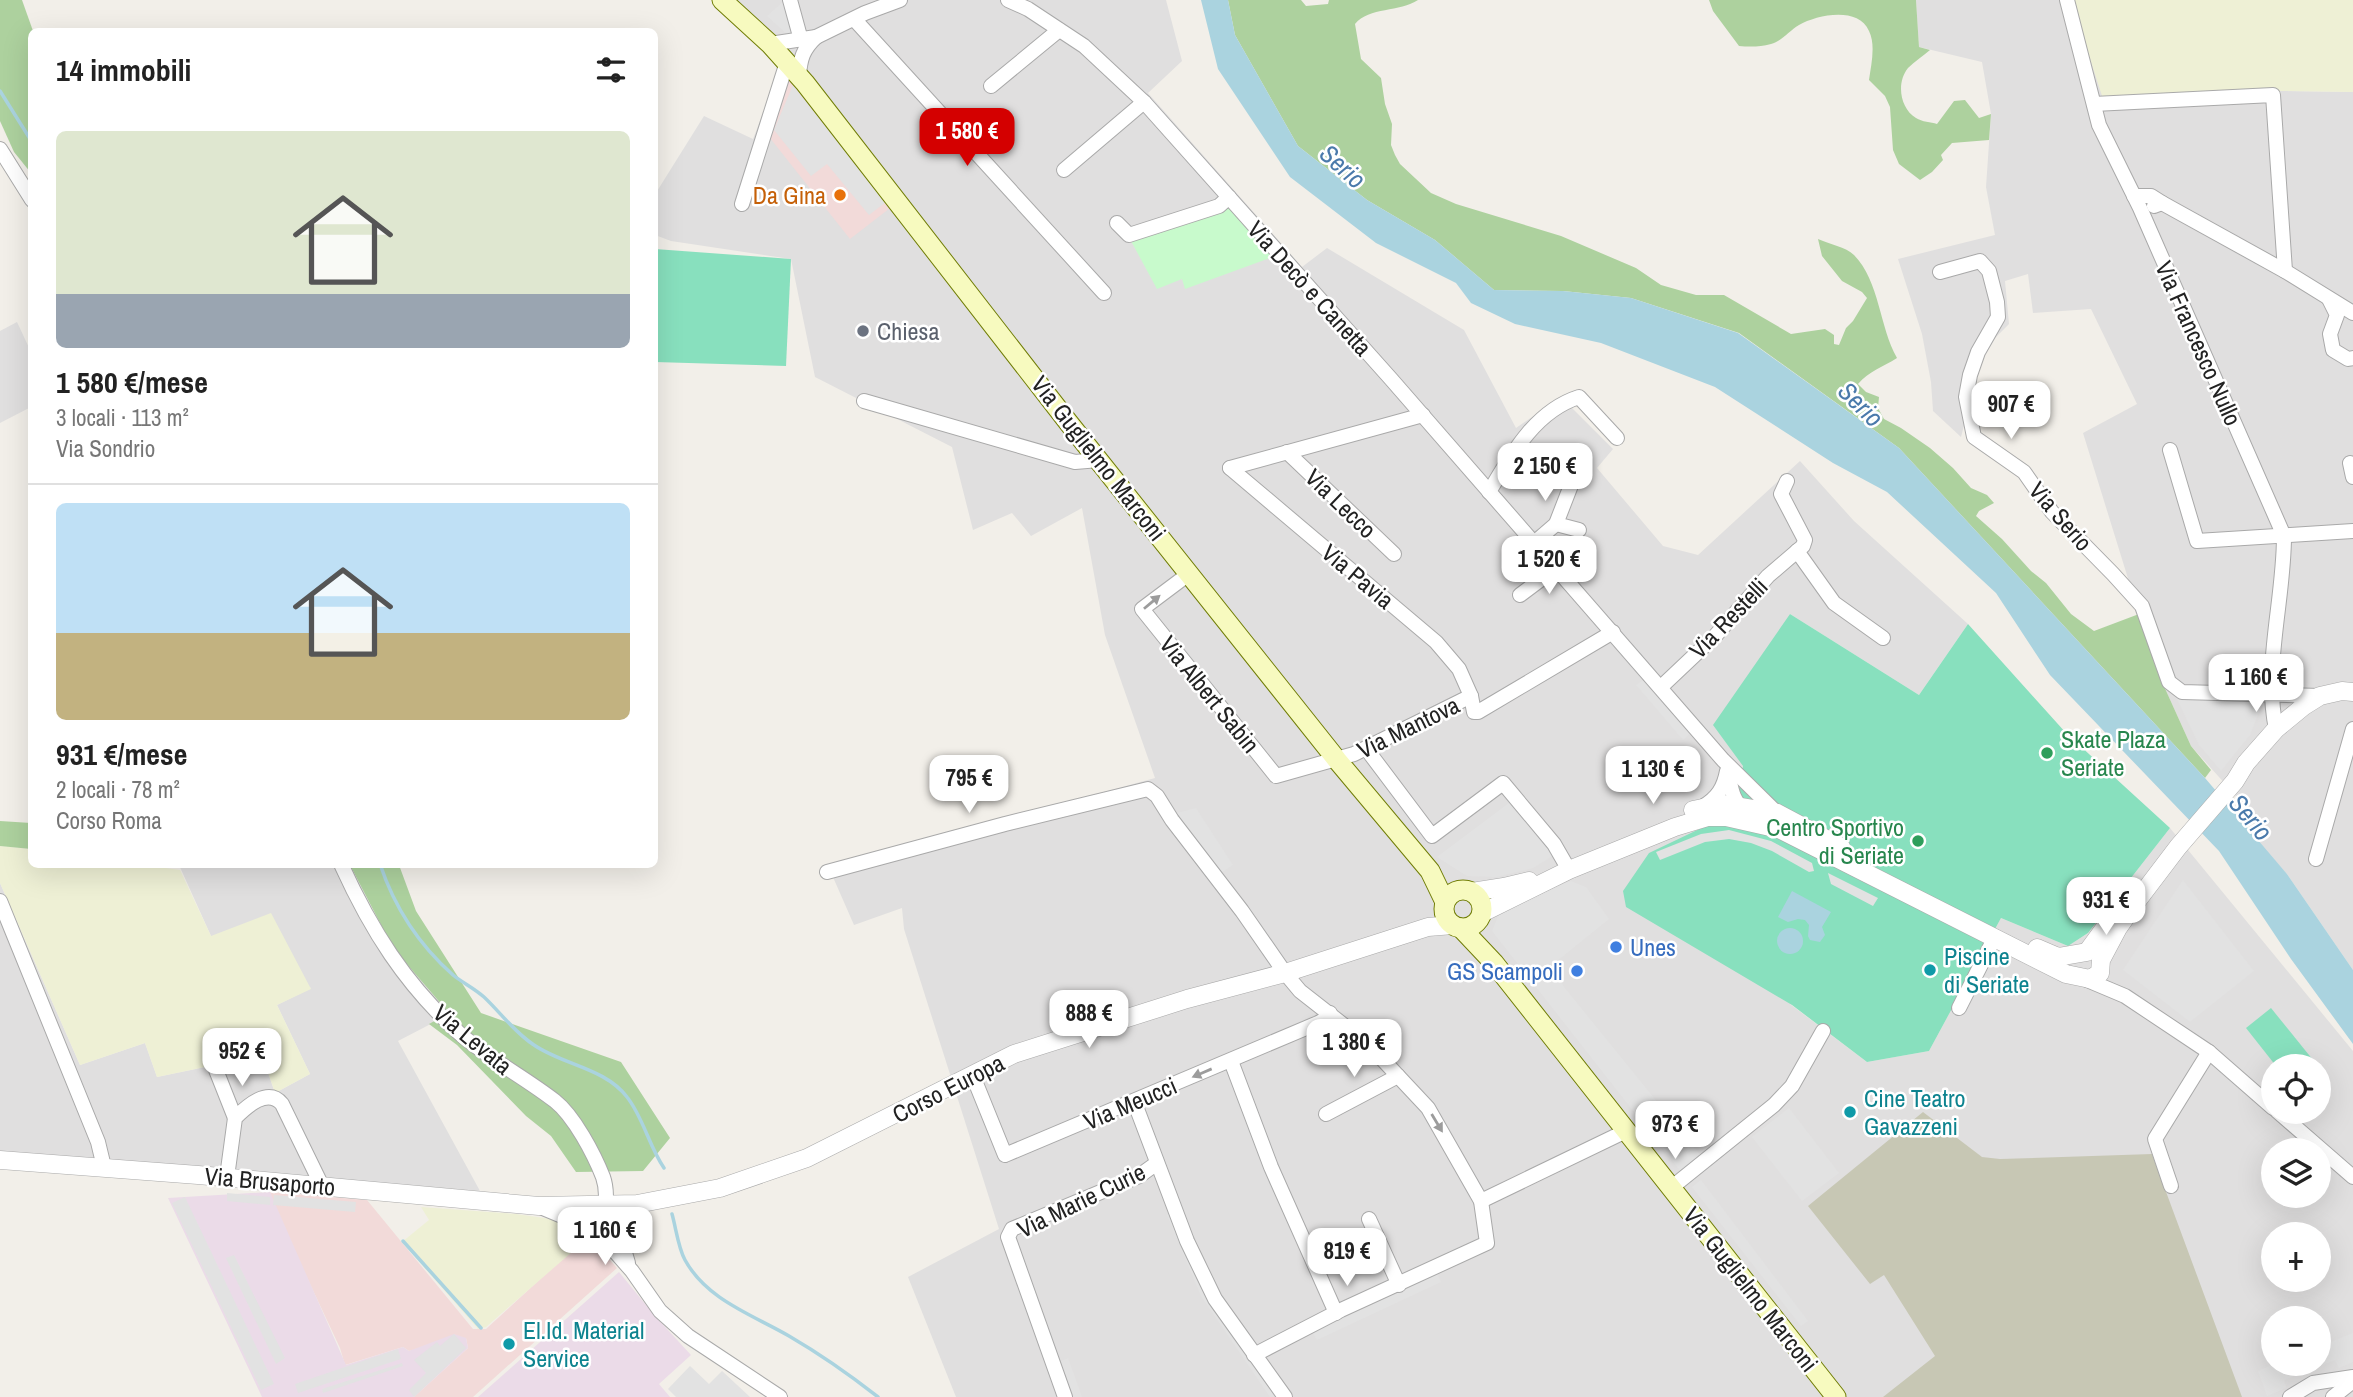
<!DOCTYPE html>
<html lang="it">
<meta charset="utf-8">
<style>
:root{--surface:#fff;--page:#f2f2f2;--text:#222;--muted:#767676;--line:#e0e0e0;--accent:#d40000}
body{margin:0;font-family:"Archivo Narrow",sans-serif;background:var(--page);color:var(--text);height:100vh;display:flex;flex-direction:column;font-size:26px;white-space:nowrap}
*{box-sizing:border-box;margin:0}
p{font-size:23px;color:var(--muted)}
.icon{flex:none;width:38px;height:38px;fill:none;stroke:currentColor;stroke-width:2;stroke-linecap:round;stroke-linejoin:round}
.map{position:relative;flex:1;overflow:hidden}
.side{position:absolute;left:28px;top:28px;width:630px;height:840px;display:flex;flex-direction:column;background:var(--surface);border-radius:10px;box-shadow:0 7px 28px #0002}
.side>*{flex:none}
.controls{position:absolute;left:2261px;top:1054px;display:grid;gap:14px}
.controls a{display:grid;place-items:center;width:70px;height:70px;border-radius:50%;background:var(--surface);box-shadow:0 7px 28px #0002;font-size:35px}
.price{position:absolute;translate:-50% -60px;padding:0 16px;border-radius:14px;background:#fff;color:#222;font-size:23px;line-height:46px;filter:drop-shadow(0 2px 4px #0008)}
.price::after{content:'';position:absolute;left:50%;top:42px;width:21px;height:16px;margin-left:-10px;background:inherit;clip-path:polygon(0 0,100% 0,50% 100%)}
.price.active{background:var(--accent);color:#fff}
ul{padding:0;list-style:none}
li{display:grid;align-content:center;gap:14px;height:371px;padding:0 28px}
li+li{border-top:2px solid var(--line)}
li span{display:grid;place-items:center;height:217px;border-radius:10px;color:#555}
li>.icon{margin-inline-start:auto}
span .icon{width:126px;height:126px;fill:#fffc;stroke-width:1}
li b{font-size:30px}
h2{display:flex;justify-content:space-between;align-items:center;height:84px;padding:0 28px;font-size:30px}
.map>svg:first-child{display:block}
</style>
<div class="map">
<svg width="2353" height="1397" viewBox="0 0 2353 1397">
<rect width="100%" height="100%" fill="#f2efe9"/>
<g fill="#e0dfdf" fill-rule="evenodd">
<path d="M 730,0 L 1166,0 L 1182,61 L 1148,93 L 1302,267 L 1327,248 L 1464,330 L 1516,428 L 1561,397 L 1613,449 L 1597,468 L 1663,546 L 1698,555 L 1800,461 L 1854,521 L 1968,624 L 1919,695 L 1790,614 L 1743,766 L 1735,812 L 1790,1004 L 1867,1062 L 1929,1051 L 2001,918 L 2068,946 L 2088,933 L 2170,828 L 2353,1051 L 2353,1397 L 956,1397 L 908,1277 L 999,1229 L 904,929 L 902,908 L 854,925 L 829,868 L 1155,778 L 1105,635 L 1082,508 L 1031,536 L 1012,513 L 973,530 L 952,447 L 815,377 L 791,259 L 671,241 L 655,235 L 654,196 L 704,116 L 753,139 L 787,52 ZM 2273,1066 L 2319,1066 L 2319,1111 L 2273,1111 ZM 2273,1150 L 2319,1150 L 2319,1195 L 2273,1195 ZM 2273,1234 L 2319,1234 L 2319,1279 L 2273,1279 ZM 2273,1318 L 2319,1318 L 2319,1363 L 2273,1363 Z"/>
<polygon points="1916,0 2071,0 2280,91 2353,92 2353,970 2287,874 2261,845 2247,808 2191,746 2163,684 2139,614 2083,433 2137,404 2091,309 2033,313 2028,274 2005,281 2009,324 1996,337 1980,363 1961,437 1933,411 1931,382 1922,334 1898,259 1995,235 1986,187 1991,114 1982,62 1919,47"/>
<polygon points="17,322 31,352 31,407 0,423 0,331"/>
<polygon points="179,865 350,865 393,948 450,1014 398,1041 480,1191 0,1151 0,883 80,1065 145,1043 157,1077 205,1067 259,1046 275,1093 310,1074 277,1005 311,988 211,936"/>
</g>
<g fill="#f2dad9">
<polygon points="789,74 894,205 850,239 766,133"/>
<polygon points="270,1192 367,1200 473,1329 486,1329 588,1235 617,1268 473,1397 414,1397 468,1348 466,1338 409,1351 403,1347 345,1365 340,1348 273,1205"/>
</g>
<g fill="#ebdbe8">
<polygon points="270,1192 346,1365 403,1347 409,1351 454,1334 466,1338 468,1348 414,1397 262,1397 168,1198"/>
<polygon points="619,1272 655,1316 691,1355 659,1384 670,1397 478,1397"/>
</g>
<polygon fill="#c7c7b4" points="1923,1112 1982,1157 2000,1159 2152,1154 2242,1397 1883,1397 1935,1356 1884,1275 1870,1284 1808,1206"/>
<g fill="#eef0d5">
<polygon points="2071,0 2353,0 2353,92 2280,91 2103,99"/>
<polygon points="0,846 31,849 32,864 136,864 180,870 211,936 271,913 311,989 277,1005 310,1074 275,1093 259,1046 205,1067 157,1077 145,1043 80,1065 0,883"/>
<polygon points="421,1207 516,1214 551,1219 577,1230 588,1238 486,1327 478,1329 402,1242 429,1220"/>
</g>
<g fill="#add19e">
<polygon points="0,0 22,0 33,31 31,173 14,152 0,121"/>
<path d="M 1228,0 L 1301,0 L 1306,6 L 1328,4 L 1329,0 L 1418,0 C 1400,12 1369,7 1355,24 L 1361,59 L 1381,78 L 1385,104 L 1392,124 L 1391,145 L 1395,155 L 1400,164 L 1431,193 L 1456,204 L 1561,236 L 1636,268 L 1661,285 L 1696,295 L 1724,295 L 1791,334 L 1825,329 L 1834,335 L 1834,344 L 1839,345 L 1846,328 L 1853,321 L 1867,298 L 1862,292 L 1842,281 L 1822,256 L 1818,239 C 1829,244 1846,247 1854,255 C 1880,282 1879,326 1897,358 C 1883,367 1869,371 1858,384 L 1866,392 L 1879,397 L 1878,408 L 1884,419 L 1901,428 L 1930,448 L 1953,468 L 1971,488 L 1987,495 L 1994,503 L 1979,511 L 1976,516 L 2002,539 L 2031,571 L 2046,583 L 2071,614 L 2094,631 L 2139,614 L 2163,684 L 2191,746 L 2211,770 L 2205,778 L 1899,448 L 1739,333 L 1631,298 L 1563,291 L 1494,290 L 1435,240 L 1367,200 L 1298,146 L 1235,35 Z"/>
<path d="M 1709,0 L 1916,0 L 1919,47 L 1930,50 C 1923,56 1914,62 1908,68 C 1896,83 1900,108 1916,118 C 1922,122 1931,122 1937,124 L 1954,101 L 1965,100 L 1979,118 L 1991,114 L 1989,140 L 1952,143 L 1941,155 L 1943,160 L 1932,172 L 1920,180 L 1899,164 L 1893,150 L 1890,107 L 1885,96 L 1869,80 C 1871,65 1876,45 1869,31 C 1858,6 1817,15 1799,25 C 1789,31 1782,41 1771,44 C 1760,47 1750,47 1739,46 L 1713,11 Z"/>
<polygon points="0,821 31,823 31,849 0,846"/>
<polygon points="350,865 399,865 416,911 481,1013 621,1062 670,1138 643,1171 576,1172 551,1136 526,1116 457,1045 429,1024 449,1013 393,948"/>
</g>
<polygon fill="#c8facc" points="1232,207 1273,257 1185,289 1182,279 1157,289 1131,241"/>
<g fill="#88e0be">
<polygon points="655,249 791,259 786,366 655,362"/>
<polygon points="1790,614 1919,695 1968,624 2066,733 2170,828 2088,933 2068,946 2001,918 1929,1051 1867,1062 1792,1005 1626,907 1623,891 1649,853 1735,812 1743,766 1713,725"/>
<polygon points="2271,1008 2313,1060 2306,1066 2276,1066 2246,1028"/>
</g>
<g fill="#e2e2e2">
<polygon points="785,0 794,31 789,36 767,16"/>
<polygon points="793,85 886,202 869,215 827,164 811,176 774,130"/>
<polygon points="1643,680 1690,734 1683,740 1636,685"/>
<polygon points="2176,697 2264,699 2250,735 2221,771 2199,745"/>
<polygon points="1509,803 1554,855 1533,868 1496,877 1467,876 1437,857"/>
<polygon points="1196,808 1233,865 1221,873 1177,813"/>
<polygon points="1729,830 1771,841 1812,863 1814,871 1809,872 1772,851 1751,843 1729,839 1705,842 1660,860 1656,852 1701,834"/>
<polygon points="1828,873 1878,898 1873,906 1831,884"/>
<polygon points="2183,880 2254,971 2190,1022 2123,970"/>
<polygon points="1571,881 1586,887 1609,919 1557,961 1556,974 1564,987 1701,1156 1682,1173 1492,931 1498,916 1511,903"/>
<polygon points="1789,1108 1839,1173 1802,1201 1752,1137"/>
<polygon points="1701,1180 1808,1321 1801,1326 1692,1187"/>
<polygon points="227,1193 270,1197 270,1205 227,1201"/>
<polygon points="274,1195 356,1202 355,1212 273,1205"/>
<polygon points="185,1197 274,1384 261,1390 172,1203"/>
<polygon points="1173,1210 1205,1285 1279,1397 1270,1397 1201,1296 1167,1215"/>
<polygon points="234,1255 285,1358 276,1364 226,1258"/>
<polygon points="1437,1274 1441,1282 1317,1340 1312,1332"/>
<polygon points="2353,1333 2353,1362 2339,1368 2335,1360 2284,1380 2286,1388 2267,1396 2258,1371 2276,1363 2319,1363 2319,1347"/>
<polygon points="454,1334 466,1348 414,1397 409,1390 426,1373 414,1360 437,1342 440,1346"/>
<polygon points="398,1349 401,1359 298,1393 295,1384"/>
<polygon points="1068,1358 1082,1397 1072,1397 1059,1362"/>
<polygon points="402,1363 403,1366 323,1393 322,1389"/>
<polygon points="690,1366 709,1384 722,1371 750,1397 676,1397 668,1389"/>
</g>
<g fill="#aad3df">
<polygon points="1201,0 1228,0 1235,35 1298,146 1367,200 1435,240 1494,290 1563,291 1631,298 1738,333 1899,448 2205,778 2287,874 2353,970 2353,1044 2291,959 2219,851 2050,675 1996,593 1887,492 1833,463 1715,387 1601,343 1515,324 1471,303 1456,283 1376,243 1290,177 1218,69"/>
<polygon points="1792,891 1831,912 1822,927 1825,935 1820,942 1810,940 1808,936 1809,925 1805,920 1798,919 1788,922 1778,917"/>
<circle cx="1790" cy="941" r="13"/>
</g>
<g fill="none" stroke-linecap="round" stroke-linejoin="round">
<g stroke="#aad3df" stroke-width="3.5">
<polyline points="0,91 32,142"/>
<path d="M 380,864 C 395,909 418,944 453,975 C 463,983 474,988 484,997 C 500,1012 515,1033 534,1045 C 563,1065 605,1068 627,1097 C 643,1117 649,1146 664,1168"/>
<path d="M 672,1214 C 676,1228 678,1247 685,1260 C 707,1300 753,1315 789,1336 C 820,1354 850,1375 878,1397"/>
<polyline points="403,1241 481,1328"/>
</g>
<defs>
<g id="minor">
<polyline points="790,0 801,40"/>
<polyline points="1008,0 1028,9 1084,46 1144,102 1391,379 1723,760 1777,813"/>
<path d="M 2067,0 L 2099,125 L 2140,208 L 2284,536 C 2284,600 2263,666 2276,729"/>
<polyline points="855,20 1104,293"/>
<polyline points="770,44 816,37 865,13 900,0"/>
<path d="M 799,76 C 800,59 803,49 816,37"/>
<polyline points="991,86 1059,30"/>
<polyline points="2094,104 2273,95 2285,271"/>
<polyline points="0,149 32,200"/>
<polyline points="1064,170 1144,102"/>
<polyline points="2134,196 2151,196 2162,203 2154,206"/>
<polyline points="2162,203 2285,271 2353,313"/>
<polyline points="742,204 787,62"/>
<polyline points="1117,223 1129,235 1219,206 1229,197"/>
<polyline points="1940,272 1980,261 1989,271 1997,302 1998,317 1978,352 1970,375 1966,397 1974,437 2024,472 2052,512 2113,574 2142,606 2169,682 2182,692 2320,696"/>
<polyline points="2329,299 2337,315 2330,334 2333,350 2348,359 2353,358"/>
<polyline points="864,401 1075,462 1099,460"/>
<polyline points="2170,450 2197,541 2353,531"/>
<polyline points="1287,452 1394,554"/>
<polyline points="2350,463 2353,477"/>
<polyline points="1230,468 1436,642 1459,669 1471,696"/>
<polyline points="1230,468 1423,415"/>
<path d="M 1489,492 C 1511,455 1535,411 1579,397 L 1617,438"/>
<polyline points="1556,524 1579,530"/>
<polyline points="1534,543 1556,524 1575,475"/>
<polyline points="1797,551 1834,603 1883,638"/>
<polyline points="1190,573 1142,609 1276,776 1354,754 1471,696 1474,712 1478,712 1613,632"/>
<polyline points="1520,595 1556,568"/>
<polyline points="1661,687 1716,635 1768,576 1803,546 1805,540 1781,494 1787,481"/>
<polyline points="1371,755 1432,836 1503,783 1554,844 1569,870"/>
<path d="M 1728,772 C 1731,786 1732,803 1746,810"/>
<path d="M 1702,807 C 1718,798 1724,787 1727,771"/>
<polyline points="2316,859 2353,729"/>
<path d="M 341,864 C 371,930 405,984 459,1033 C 489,1059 524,1077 555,1101 C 574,1116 594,1154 603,1177 C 610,1197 602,1218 604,1239"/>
<polyline points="827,872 1005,824 1148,789 1157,796 1172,820 1242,911 1285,973 1300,991 1369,1045 1428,1108 1481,1201 1487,1243 1341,1310 1254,1355"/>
<polyline points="0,901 98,1142 104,1167"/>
<polyline points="2087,980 2125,996 2209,1052 2273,1108"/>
<polyline points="1959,1008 1995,937"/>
<polyline points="1231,1061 1271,1167 1336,1313"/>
<polyline points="216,1070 235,1118"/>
<polyline points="973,1076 1005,1155 1318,1023 1327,1018 1330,1013"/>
<polyline points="1134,1101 1187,1241 1215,1299 1285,1397"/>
<polyline points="2277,1111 2353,1177"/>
<polyline points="1326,1114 1398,1076"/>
<path d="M 227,1177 L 235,1118 C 247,1106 268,1087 282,1104 L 322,1186"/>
<polyline points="2171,1186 2155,1139 2209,1052"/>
<polyline points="1671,1188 1774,1105 1792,1086 1823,1031"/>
<polyline points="1481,1201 1626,1131"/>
<polyline points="623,1204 618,1229 628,1263"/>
<polyline points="543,1208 567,1218 604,1239 632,1271 660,1311 688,1336 780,1397"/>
<polyline points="1369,1219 1399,1285"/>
<polyline points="1065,1397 1008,1237 1012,1229 1139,1176 1157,1163"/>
<polyline points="2290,1397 2313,1383 2353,1377"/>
<polyline points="2333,1397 2353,1381"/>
</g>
<g id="tertiary">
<polyline points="1693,810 1722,804 1777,813 1841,847"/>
<polyline points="1472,892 1504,887 1529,881"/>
<polyline points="1482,913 1569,870 1675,827 1708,817 1726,817 1779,829 2066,974 2090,979 2100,973 2101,960 2118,928 2137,901 2178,847 2235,781 2246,763 2276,729 2304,706 2320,696 2342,691 2353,692"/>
<polyline points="2037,948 2058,957 2087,952 2120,907"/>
<polyline points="0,1160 198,1175 539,1206 637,1204 720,1188 807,1158 1014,1054 1187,999 1285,973 1428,927 1453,925"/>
</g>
<g id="secondary">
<polyline points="722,0 770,44 805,83 1068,422 1337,760 1430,871 1445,902"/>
<circle cx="1463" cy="909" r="19"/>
<polyline points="1461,928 1494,963 1836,1397"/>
</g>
</defs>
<use href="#minor" stroke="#a9a9a9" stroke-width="16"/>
<use href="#tertiary" stroke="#a9a9a9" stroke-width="19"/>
<use href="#secondary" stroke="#707d05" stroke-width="21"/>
<use href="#minor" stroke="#fff" stroke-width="14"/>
<use href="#tertiary" stroke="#fff" stroke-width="18"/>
<use href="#secondary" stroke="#f7fabf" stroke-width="19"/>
</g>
<defs><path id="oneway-solid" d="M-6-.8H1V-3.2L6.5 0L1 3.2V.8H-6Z" transform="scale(1.75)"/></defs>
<g fill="#9c9c9c">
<use href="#oneway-solid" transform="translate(1152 602) rotate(-40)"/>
<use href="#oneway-solid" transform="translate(1202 1073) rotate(157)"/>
<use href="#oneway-solid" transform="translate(1437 1123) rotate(59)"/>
</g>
<circle fill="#e8710a" stroke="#fff" stroke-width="2.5" cx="840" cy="195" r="7"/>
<circle fill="#6b7280" stroke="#fff" stroke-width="2.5" cx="863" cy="331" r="7"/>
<g fill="#2e9e5b" stroke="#fff" stroke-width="2.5">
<circle cx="2047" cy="753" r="7"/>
<circle cx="1918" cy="841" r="7"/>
</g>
<g fill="#3f7fe0" stroke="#fff" stroke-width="2.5">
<circle cx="1616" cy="947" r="7"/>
<circle cx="1577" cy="971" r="7"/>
</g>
<g fill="#0f9aa8" stroke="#fff" stroke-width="2.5">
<circle cx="1930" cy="970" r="7"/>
<circle cx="1850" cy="1112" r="7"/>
<circle cx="509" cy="1344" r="7"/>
</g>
<g text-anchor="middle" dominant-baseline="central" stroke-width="5" stroke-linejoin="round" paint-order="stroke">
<g font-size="24" fill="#c56008" stroke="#fff" text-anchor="end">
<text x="826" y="195">Da Gina</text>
</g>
<g font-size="24" fill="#222" stroke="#fff">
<text transform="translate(1310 288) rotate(48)">Via Decò e Canetta</text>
<text transform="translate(2199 343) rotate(66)">Via Francesco Nullo</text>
<text transform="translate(1099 458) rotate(52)">Via Guglielmo Marconi</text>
<text transform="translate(1341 503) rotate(44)">Via Lecco</text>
<text transform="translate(2061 516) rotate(49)">Via Serio</text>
<text transform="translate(1358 576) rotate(40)">Via Pavia</text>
<text transform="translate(1728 618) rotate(-46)">Via Restelli</text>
<text transform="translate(1210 694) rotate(51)">Via Albert Sabin</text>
<text transform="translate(1408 727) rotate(-26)">Via Mantova</text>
<text transform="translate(473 1039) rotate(40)">Via Levata</text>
<text transform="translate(948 1088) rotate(-27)">Corso Europa</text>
<text transform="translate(1130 1103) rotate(-23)">Via Meucci</text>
<text transform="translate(270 1181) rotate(5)">Via Brusaporto</text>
<text transform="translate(1081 1200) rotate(-26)">Via Marie Curie</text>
<text transform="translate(1751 1289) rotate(52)">Via Guglielmo Marconi</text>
</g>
<g font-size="24" fill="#5b616d" stroke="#fff" text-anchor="start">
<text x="877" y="331">Chiesa</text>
</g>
<g font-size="24" fill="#27864d" stroke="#fff" text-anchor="start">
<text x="2061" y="739">Skate Plaza<tspan x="2061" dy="28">Seriate</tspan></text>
<text x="1904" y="827" text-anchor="end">Centro Sportivo<tspan x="1904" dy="28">di Seriate</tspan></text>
</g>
<g font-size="24" fill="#366cbe" stroke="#fff" text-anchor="start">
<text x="1630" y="947">Unes</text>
<text x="1563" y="971" text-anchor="end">GS Scampoli</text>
</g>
<g font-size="24" fill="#0d838f" stroke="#fff" text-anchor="start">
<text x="1944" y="956">Piscine<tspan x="1944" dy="28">di Seriate</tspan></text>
<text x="1864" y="1098">Cine Teatro<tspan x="1864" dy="28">Gavazzeni</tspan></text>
<text x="523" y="1330">El.Id. Material<tspan x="523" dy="28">Service</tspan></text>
</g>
<g font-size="26" font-style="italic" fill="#4a7aab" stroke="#fff">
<text transform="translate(1343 166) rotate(42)">Serio</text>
<text transform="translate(1861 404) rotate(45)">Serio</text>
<text transform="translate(2251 817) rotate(50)">Serio</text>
</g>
</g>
</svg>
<div class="controls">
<a><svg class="icon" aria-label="locate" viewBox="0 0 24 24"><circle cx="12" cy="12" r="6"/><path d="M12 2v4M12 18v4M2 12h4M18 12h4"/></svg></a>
<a><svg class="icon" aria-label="layers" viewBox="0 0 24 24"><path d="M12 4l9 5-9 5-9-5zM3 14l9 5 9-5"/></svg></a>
<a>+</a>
<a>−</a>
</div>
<b class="price active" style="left:967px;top:168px">1 580 €</b>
<b class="price" style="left:2011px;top:441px">907 €</b>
<b class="price" style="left:1545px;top:503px">2 150 €</b>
<b class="price" style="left:1549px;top:596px">1 520 €</b>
<b class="price" style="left:2256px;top:714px">1 160 €</b>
<b class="price" style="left:1653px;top:806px">1 130 €</b>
<b class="price" style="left:969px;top:815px">795 €</b>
<b class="price" style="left:2106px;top:937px">931 €</b>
<b class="price" style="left:1089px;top:1050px">888 €</b>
<b class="price" style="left:1354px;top:1079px">1 380 €</b>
<b class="price" style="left:242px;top:1088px">952 €</b>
<b class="price" style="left:1675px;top:1161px">973 €</b>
<b class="price" style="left:605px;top:1267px">1 160 €</b>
<b class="price" style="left:1347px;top:1288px">819 €</b>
<section class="side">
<h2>14 immobili<svg class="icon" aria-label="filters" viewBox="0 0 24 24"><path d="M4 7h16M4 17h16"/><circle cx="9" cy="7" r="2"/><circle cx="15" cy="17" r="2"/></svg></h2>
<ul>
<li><span style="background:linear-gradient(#dfe7d0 75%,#9aa5b1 0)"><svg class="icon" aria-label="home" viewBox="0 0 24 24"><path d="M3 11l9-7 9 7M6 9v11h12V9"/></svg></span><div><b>1 580 €/mese</b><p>3 locali · 113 m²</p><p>Via Sondrio</p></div></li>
<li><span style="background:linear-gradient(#bfe0f5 60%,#c2b280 0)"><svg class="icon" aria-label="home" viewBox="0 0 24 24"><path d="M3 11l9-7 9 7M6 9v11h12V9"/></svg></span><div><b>931 €/mese</b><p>2 locali · 78 m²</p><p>Corso Roma</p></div></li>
</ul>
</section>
</div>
